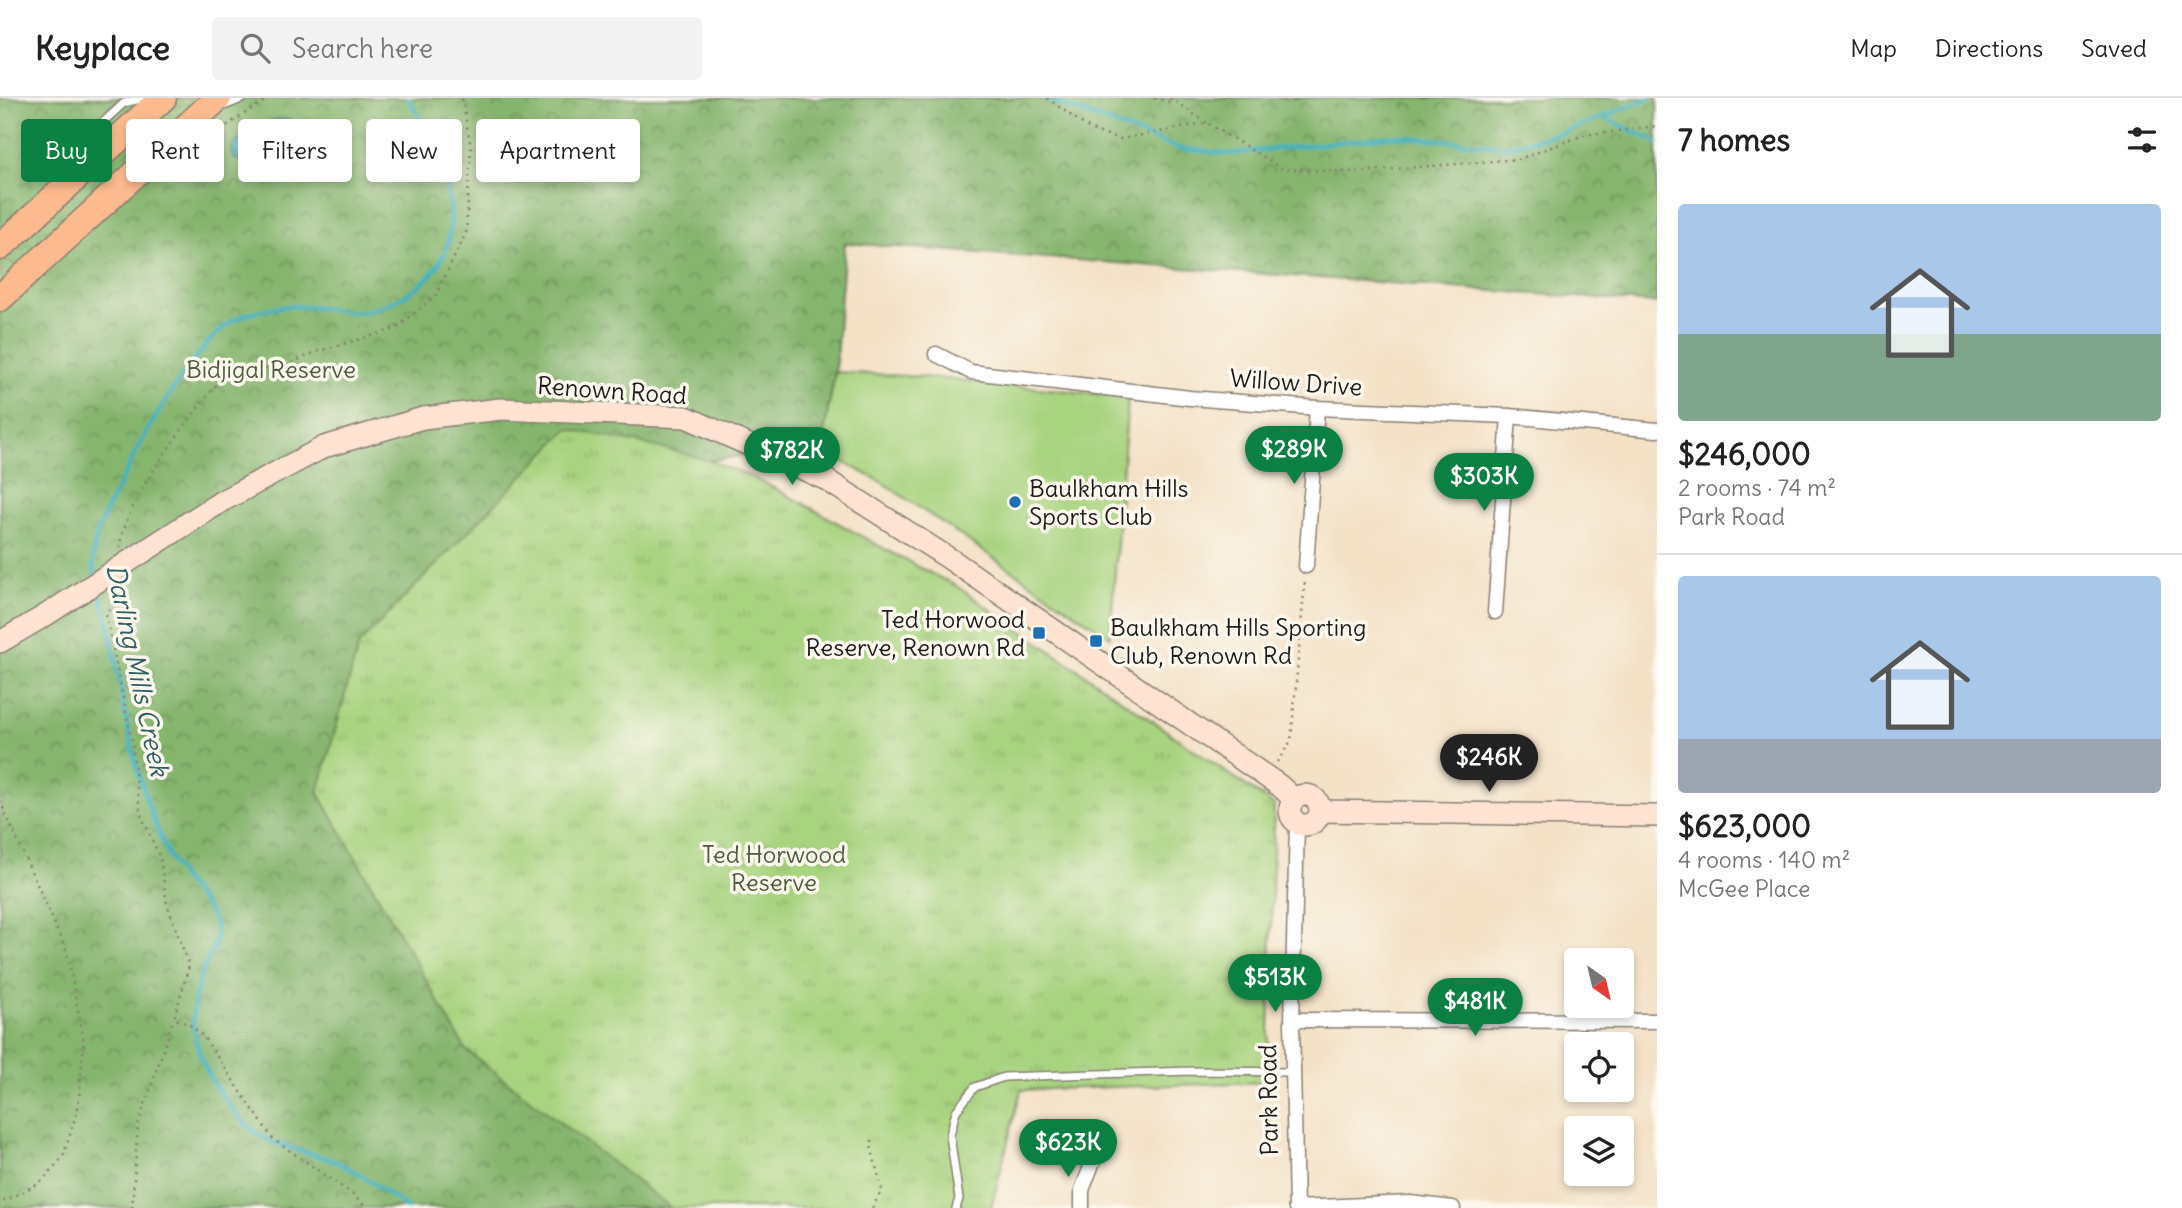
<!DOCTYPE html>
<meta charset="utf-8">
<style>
:root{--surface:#fff;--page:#f2f2f2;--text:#222;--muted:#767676;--line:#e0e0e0;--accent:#0b8043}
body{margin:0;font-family:Delius,sans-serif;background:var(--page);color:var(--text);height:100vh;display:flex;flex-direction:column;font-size:26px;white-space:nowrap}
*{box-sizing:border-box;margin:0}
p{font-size:23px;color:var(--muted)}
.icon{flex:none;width:38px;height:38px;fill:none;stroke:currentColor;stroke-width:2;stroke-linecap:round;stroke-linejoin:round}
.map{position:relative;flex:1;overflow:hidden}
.details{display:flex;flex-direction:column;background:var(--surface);width:525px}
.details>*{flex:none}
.hud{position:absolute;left:21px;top:21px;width:665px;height:63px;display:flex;gap:14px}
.needle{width:46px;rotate:146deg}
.tools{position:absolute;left:1564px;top:850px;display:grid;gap:14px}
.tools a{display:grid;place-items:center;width:70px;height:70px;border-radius:7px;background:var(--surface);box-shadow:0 4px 10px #0003;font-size:35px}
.price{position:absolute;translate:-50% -60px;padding:0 16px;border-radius:24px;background:var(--accent);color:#fff;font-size:23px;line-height:46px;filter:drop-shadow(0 2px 4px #0008)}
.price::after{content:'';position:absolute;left:50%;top:42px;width:21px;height:16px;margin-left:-10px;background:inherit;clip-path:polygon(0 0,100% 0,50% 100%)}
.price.selected{background:#222;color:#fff}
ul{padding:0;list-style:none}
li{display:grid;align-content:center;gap:14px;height:371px;padding:0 21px}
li+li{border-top:2px solid var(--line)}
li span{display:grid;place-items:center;height:217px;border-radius:7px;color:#555}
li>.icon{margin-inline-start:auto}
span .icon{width:126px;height:126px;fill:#fffc;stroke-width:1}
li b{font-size:30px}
h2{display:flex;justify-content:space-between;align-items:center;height:84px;padding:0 21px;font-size:30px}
.tag{padding:0 24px;border-radius:7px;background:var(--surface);box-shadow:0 4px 10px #0003;font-size:24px;line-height:63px}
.tag.selected{background:var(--accent);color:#fff}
header{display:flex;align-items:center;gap:42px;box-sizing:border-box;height:98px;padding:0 35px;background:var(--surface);border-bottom:2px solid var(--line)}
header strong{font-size:33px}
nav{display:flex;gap:38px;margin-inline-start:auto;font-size:24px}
.search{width:490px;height:63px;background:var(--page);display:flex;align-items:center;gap:18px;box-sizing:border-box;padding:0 24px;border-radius:7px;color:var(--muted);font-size:26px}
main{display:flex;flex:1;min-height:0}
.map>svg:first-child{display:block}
</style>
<header>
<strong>Keyplace</strong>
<div class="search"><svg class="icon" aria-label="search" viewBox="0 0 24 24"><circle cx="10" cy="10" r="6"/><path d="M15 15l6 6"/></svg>Search here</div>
<nav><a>Map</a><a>Directions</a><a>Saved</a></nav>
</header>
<main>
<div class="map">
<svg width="1657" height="1110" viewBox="0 0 1657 1110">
<defs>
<pattern id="forest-crowns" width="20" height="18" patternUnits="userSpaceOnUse" patternTransform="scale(1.75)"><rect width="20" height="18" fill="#86b56e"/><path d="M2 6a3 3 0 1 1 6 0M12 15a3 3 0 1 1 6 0" fill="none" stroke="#6d925a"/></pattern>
<pattern id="park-tufts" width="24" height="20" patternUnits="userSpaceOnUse" patternTransform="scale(1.75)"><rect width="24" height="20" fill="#a8d37f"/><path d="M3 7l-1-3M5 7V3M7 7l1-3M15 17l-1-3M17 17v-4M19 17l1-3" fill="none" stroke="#90b56d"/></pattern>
<pattern id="water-ripples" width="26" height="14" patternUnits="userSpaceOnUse" patternTransform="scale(1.75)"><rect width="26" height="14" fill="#44b2bf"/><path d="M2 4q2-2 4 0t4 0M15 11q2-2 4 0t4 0" fill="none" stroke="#38909a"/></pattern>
</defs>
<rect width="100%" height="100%" fill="#fbf7ec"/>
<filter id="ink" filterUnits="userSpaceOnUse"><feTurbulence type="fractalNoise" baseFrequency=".0143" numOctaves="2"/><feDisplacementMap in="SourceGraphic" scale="14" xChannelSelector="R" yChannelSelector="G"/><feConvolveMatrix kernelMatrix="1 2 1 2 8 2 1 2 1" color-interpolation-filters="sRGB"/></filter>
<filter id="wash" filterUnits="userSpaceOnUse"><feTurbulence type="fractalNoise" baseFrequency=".00686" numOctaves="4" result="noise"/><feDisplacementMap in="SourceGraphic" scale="28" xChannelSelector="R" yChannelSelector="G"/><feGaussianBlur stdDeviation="1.57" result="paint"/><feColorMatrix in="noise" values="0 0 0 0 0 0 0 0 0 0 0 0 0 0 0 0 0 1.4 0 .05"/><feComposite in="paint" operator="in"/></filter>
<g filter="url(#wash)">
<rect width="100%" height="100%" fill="#f4e2c7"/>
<polygon fill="#a8d37f" stroke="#62784e" stroke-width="2" points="835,274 925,279 1128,299 1110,539 883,385 825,354 822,346"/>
<polygon fill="url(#forest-crowns)" stroke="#516845" stroke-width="2" points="0,0 1657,0 1657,205 845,145 835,274 822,346 594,380 779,1110 0,1110"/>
<path fill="url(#park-tufts)" stroke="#62784e" stroke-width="2" d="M 568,331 C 631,344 699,354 758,382 C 825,415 887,456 955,487 L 1274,707 L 1268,984 L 1021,992 L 991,1110 L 671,1110 L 466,952 L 318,694 L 359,546 Z"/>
<polygon fill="url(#water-ripples)" stroke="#30676e" stroke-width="2" points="280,21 292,22 302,43 271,51 244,65 233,59 232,49 246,35"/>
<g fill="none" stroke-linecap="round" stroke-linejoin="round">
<g stroke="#44b2bf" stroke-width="4.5">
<polyline points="1043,0 1178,50 1227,56 1395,38 1511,48 1564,34 1650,0"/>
<polyline points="1605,20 1657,44"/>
<path d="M 95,477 C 86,440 114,399 129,368 C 146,332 200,241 233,223 C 257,209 294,206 321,210 C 333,211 345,214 358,214 C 375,213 392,205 407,196 C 482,152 446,57 408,0"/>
<path d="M 99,492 C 120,557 122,627 144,693 C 153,722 165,755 182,780 C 193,796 210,809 215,827 C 220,844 207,862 201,877 C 179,935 206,983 245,1025 C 272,1053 308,1050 341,1066 C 365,1078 386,1094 407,1110"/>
</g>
</g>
</g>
<g filter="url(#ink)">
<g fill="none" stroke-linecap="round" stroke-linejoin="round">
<defs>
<g id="lane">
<polyline points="219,10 244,0"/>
<polyline points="88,38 124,5 144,0"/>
<polyline points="956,1110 959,1101 950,1037 956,1013 975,989 1004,979 1192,973 1294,974"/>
</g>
<g id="street">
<polyline points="936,256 971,274 1190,300 1317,310 1509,318 1657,332"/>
<polyline points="1306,468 1317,310"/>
<polyline points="1495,514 1509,318"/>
<polyline points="1292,922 1657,923"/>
<polyline points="1082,1110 1082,1092 1094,1061"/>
<polyline points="1296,1110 1292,922 1297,726"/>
<polyline points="1296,1110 1410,1105 1453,1110"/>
</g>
<g id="secondary">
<polyline points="222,403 324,349 423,320 501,311 686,319 825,381 950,461 1280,688 1294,701"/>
<polyline points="0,544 46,517"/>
<circle cx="1305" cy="712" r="15"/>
<polyline points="1320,713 1657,718"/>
</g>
<g id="highway">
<polyline points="0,149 163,0"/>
<polyline points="0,200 218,0"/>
</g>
</defs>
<use href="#lane" stroke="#887f72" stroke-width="10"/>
<use href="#street" stroke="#887f72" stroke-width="17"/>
<use href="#secondary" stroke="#887f72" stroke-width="24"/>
<use href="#highway" stroke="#887f72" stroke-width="29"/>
<g stroke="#887f72" stroke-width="2.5" stroke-dasharray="2 5" stroke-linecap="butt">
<polyline points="1047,0 1091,32 1121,41 1207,25 1283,71 1356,74 1519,61 1584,37 1657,28"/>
<polyline points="1154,0 1173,5"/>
<polyline points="1170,0 1207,25"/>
<path d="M 202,63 L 198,59 C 201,40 253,11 269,0"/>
<path d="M 120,450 C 122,404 194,315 224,277 L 285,268 L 316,254 L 395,231 L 436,197 L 466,135 L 471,50 L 462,0"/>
<polyline points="117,492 116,502 106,516 132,644 140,714 160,760 167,806 189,868 174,920 192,928 203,938 273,1041 352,1096 367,1110"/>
<polyline points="1277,664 1291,643 1305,482"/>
<polyline points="0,703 67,854 84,944 78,1010 63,1059 40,1085 0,1105"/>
<polyline points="132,1110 138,1027 174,920"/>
<polyline points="872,1110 882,1092 871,1048 873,1037"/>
</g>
<use href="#lane" stroke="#fff" stroke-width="7"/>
<use href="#street" stroke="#fff" stroke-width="14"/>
<use href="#secondary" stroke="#fee3d2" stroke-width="21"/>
<use href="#highway" stroke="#fcba8e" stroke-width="26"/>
<defs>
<polyline id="secondary-bridge" points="46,517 222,403"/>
</defs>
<use href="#secondary-bridge" stroke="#887f72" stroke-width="24" stroke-linecap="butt"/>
<use href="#secondary-bridge" stroke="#fee3d2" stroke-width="21"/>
</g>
</g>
<g fill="#1f6fb2" stroke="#fbf7ec" stroke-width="2.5">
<circle cx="1015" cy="404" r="7"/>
<rect x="1032" y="528" width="14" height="14" rx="3.5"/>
<rect x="1089" y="536" width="14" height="14" rx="3.5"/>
</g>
<g text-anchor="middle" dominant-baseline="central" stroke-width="7" stroke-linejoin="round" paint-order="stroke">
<g font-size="24" fill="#4d5c3f" stroke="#fbf7ec">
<text x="271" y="271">Bidjigal Reserve</text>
<text x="774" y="756">Ted Horwood<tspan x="774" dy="28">Reserve</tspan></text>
</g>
<g font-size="24" fill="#1c1c1c" stroke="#fbf7ec">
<text transform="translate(1296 284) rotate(4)">Willow Drive</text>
<text transform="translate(612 292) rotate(4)">Renown Road</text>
<text transform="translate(1268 1002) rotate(-91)">Park Road</text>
</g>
<g font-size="24" fill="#1c1c1c" stroke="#fbf7ec" text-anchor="start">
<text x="1029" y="390">Baulkham Hills<tspan x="1029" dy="28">Sports Club</tspan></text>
<text x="1025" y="521" text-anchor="end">Ted Horwood<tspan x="1025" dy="28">Reserve, Renown Rd</tspan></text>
<text x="1110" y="529">Baulkham Hills Sporting<tspan x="1110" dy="28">Club, Renown Rd</tspan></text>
</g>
<g font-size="26" font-style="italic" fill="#2e6065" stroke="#fbf7ec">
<text transform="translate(138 572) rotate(78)">Darling Mills Creek</text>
</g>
</g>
</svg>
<div class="tools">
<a><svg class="needle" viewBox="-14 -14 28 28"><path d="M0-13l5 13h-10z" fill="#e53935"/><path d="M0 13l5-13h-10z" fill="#767676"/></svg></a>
<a><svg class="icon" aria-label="locate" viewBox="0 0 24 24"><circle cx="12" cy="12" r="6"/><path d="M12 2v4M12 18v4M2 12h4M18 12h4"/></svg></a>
<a><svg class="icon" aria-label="layers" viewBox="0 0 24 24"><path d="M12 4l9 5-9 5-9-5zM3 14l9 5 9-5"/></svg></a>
</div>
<b class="price" style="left:1294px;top:388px">$289K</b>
<b class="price" style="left:792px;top:389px">$782K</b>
<b class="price" style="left:1484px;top:415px">$303K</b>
<b class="price selected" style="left:1489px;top:696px">$246K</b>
<b class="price" style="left:1275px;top:916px">$513K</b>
<b class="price" style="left:1475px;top:940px">$481K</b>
<b class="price" style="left:1068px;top:1081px">$623K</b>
<div class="hud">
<a class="tag selected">Buy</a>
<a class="tag">Rent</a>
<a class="tag">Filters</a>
<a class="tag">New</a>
<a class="tag">Apartment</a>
</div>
</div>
<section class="details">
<h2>7 homes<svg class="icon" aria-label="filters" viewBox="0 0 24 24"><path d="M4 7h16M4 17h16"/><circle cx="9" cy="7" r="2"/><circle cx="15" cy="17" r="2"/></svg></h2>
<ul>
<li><span style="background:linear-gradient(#a9c7e8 60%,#7fa58c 0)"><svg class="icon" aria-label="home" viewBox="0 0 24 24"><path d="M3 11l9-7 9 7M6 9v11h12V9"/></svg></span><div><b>$246,000</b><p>2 rooms · 74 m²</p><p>Park Road</p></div></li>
<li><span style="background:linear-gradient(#a9c7e8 75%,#9aa5b1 0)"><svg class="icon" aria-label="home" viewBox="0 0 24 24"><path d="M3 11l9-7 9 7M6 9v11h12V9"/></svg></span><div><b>$623,000</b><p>4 rooms · 140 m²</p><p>McGee Place</p></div></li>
</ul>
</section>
</main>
